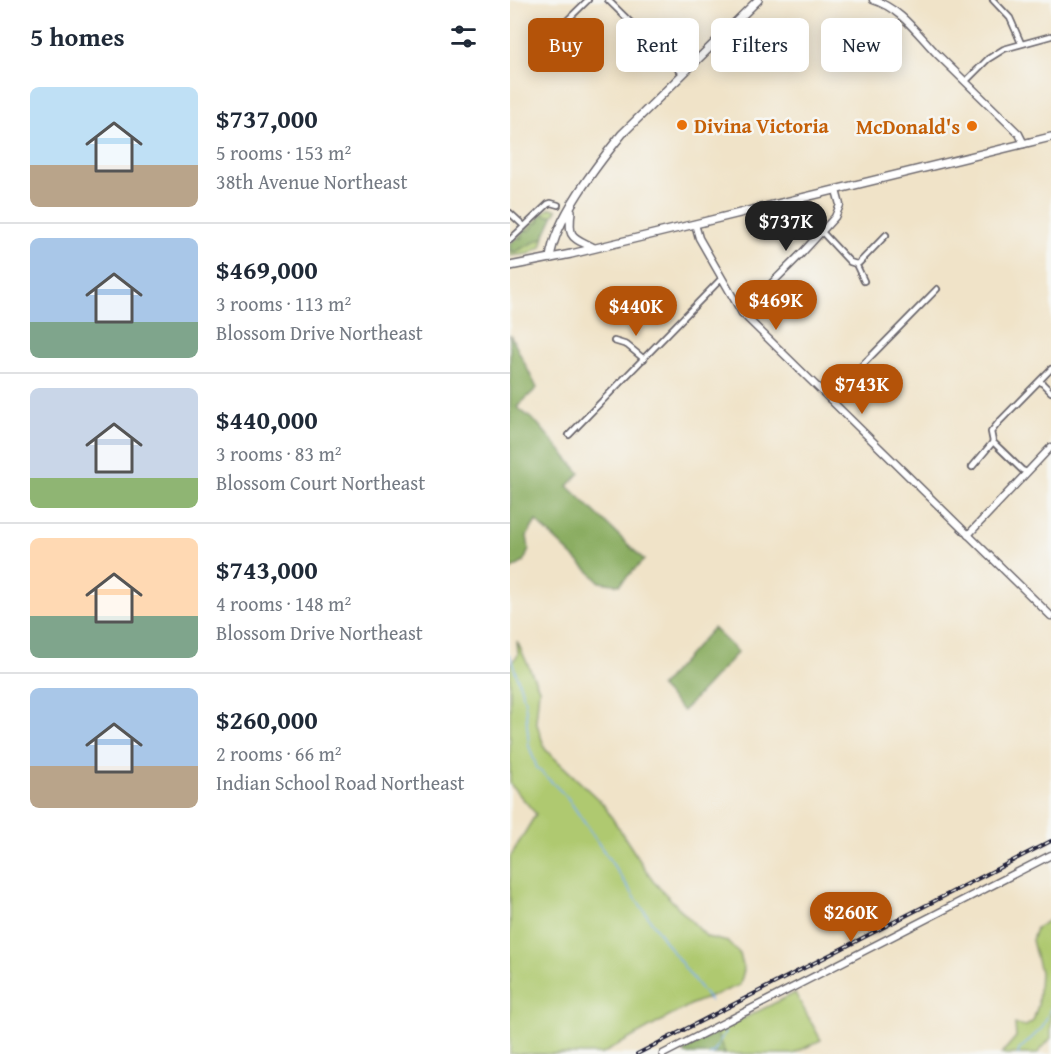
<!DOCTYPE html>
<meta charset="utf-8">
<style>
:root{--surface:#fff;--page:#f6f6f7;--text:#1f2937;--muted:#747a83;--line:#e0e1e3;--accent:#b45309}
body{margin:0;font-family:"Gentium Book Plus",serif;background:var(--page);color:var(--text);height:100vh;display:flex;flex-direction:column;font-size:22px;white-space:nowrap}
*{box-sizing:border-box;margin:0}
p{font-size:20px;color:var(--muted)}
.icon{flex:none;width:33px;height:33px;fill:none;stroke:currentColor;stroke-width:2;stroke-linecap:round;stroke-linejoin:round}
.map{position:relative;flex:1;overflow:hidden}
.details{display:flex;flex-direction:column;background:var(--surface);width:510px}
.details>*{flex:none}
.top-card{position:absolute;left:18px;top:18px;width:432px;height:54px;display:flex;gap:12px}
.price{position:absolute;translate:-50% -51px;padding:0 14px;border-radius:21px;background:var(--accent);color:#fff;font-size:20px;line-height:39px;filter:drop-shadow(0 2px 3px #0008)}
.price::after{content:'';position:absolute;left:50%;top:36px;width:18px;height:14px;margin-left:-9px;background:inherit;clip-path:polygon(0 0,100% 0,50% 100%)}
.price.on{background:#222;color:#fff}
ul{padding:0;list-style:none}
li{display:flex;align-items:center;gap:18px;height:150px;padding:0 30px}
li+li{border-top:2px solid var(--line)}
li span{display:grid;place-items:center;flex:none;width:168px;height:120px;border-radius:9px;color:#555}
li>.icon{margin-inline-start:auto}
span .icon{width:72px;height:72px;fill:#fffc;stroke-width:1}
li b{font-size:26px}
h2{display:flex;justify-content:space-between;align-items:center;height:72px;padding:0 30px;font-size:26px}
.pill{padding:0 21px;border-radius:9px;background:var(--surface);box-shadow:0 3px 15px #0003;font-size:21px;line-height:54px}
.pill.on{background:var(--accent);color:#fff}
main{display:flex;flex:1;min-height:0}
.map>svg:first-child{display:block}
</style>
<main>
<section class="details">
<h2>5 homes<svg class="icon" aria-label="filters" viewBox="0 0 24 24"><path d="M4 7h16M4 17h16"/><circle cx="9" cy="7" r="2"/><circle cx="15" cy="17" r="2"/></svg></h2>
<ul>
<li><span style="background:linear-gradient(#bfe0f5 65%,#b9a48a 0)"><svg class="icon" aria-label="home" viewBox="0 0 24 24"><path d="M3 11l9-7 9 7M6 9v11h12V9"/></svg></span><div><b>$737,000</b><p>5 rooms · 153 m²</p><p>38th Avenue Northeast</p></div></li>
<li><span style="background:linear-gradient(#a9c7e8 70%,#7fa58c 0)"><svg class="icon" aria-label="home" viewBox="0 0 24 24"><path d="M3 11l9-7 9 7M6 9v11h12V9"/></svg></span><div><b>$469,000</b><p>3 rooms · 113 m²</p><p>Blossom Drive Northeast</p></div></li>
<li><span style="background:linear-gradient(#c9d6e8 75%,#8fb573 0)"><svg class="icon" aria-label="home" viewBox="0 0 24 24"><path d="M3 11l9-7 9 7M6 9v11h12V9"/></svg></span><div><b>$440,000</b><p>3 rooms · 83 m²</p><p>Blossom Court Northeast</p></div></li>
<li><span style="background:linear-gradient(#ffd9b3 65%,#7fa58c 0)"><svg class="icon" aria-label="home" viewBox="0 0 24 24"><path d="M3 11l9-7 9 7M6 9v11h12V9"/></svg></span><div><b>$743,000</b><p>4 rooms · 148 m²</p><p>Blossom Drive Northeast</p></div></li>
<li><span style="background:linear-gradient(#a9c7e8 65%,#b9a48a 0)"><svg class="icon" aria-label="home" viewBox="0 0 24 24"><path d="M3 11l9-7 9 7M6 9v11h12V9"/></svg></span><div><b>$260,000</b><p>2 rooms · 66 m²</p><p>Indian School Road Northeast</p></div></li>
</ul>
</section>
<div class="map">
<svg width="541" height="1054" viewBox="0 0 541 1054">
<rect width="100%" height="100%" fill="#f6f6f2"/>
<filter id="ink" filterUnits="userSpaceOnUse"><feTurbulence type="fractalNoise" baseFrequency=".0167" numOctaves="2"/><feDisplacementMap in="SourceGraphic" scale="12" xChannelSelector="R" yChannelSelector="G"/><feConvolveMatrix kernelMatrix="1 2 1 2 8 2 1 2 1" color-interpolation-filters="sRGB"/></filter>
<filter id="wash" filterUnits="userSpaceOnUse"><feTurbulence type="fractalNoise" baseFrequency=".008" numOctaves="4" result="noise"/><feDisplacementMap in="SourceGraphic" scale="24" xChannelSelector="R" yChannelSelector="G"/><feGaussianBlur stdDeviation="1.35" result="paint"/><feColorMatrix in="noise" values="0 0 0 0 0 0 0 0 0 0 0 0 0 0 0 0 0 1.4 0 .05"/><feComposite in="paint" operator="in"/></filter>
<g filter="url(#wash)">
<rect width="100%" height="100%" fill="#f0e3c8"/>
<g fill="#afc96f" stroke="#687655" stroke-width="1.5">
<polygon points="41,208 47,210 37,226 31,247 19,254 0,256 0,245 35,211"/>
<polygon points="7,641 29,689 26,721 35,749 93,804 143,881 197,937 218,942 230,954 234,970 230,985 182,1004 92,1054 0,1054 0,857 26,814 0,784 0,664 8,655"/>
<polygon points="541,919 541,1038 527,1054 491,1054 506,1037 505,1024 516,1026 523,1021 528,1005 530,972 522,940 526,928"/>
<polygon points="285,993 311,1040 283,1054 215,1054 206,1032"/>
</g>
<g fill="#8bad62" stroke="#56684e" stroke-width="1.5">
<polygon points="32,214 39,216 42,215 43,217 34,237 9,250 4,252 0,250 0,243 7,238 13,238 13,232 17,230 20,231 25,224 29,222 30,216"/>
<polygon points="0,334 27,388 7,407 28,424 70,473 58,486 134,560 109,585 90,582 26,521 17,536 19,549 14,562 0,570"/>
<polygon points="203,628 228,652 173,711 150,687"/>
<polygon points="206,1032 215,1054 175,1054 175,1050"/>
</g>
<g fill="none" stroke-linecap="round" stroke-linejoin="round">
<g stroke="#7fb1eb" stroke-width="1.5">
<polyline points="0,655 15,701 19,746 27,768 57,797 156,943 200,1001"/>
<polyline points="200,1054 204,1052 215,1032"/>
<polyline points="508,1054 509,1050 532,1028 541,1008"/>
</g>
</g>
</g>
<g filter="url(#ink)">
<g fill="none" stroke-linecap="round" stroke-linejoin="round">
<defs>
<g id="street">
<polyline points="98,0 173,74"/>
<polyline points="483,0 500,18 511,43"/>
<polyline points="38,39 78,0"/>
<polyline points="456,81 478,59 494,49 541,36"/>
<polyline points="0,213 14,226"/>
<polyline points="312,232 340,262 346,264 354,281"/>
<polyline points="0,240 38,204 41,203 48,205"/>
<polyline points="346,264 349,263 376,235"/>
<polyline points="104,341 117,345 134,359"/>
<polyline points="530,381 541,392"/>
<polyline points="319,399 427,289"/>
<polyline points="59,435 211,279"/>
<polyline points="462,467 483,442"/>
<polyline points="517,472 512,470 483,442 481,432 489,422 541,369"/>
</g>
<g id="secondary">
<path d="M 363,0 C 390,8 407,33 426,53 C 454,80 481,107 509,134 L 514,144"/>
<polyline points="185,224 189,238 232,313 541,616"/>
<polyline points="232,313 292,253 325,217 330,205 326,190"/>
<polyline points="458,535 541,447"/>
<polyline points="153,1054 541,855"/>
</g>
<g id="primary">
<path d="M 61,211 C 58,239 61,236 84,248"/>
<path d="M 40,258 C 45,219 87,165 112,134 L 248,0"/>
<polyline points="0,266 61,254 185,224 541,137"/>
</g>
</defs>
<use href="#street" stroke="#6a666c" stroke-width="8"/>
<use href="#secondary" stroke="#6a666c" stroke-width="9"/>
<use href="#primary" stroke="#6a666c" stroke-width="10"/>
<use href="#street" stroke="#fff" stroke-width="4.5"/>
<use href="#secondary" stroke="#fff" stroke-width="6"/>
<use href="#primary" stroke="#fff" stroke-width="7"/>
<defs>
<polyline id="rail" points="127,1054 541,841"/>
</defs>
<use href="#rail" stroke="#22223b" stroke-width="4"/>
<use href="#rail" stroke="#f6f6f2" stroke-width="1.5" stroke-dasharray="4.5" stroke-linecap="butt"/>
</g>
</g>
<g fill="#e8710a" stroke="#f6f6f2" stroke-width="2">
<circle cx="172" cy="125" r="6"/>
<circle cx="462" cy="126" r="6"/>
</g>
<g text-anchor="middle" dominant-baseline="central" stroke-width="5" stroke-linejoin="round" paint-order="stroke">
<g font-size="20" font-weight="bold" fill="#c56008" stroke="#f6f6f2" text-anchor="start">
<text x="184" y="125">Divina Victoria</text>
<text x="450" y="126" text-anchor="end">McDonald's</text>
</g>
</g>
</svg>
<b class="price on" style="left:276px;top:252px">$737K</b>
<b class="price" style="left:266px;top:331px">$469K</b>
<b class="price" style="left:126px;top:337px">$440K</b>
<b class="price" style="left:352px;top:415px">$743K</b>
<b class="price" style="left:341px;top:943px">$260K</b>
<div class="top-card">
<a class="pill on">Buy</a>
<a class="pill">Rent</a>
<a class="pill">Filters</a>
<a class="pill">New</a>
</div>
</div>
</main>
